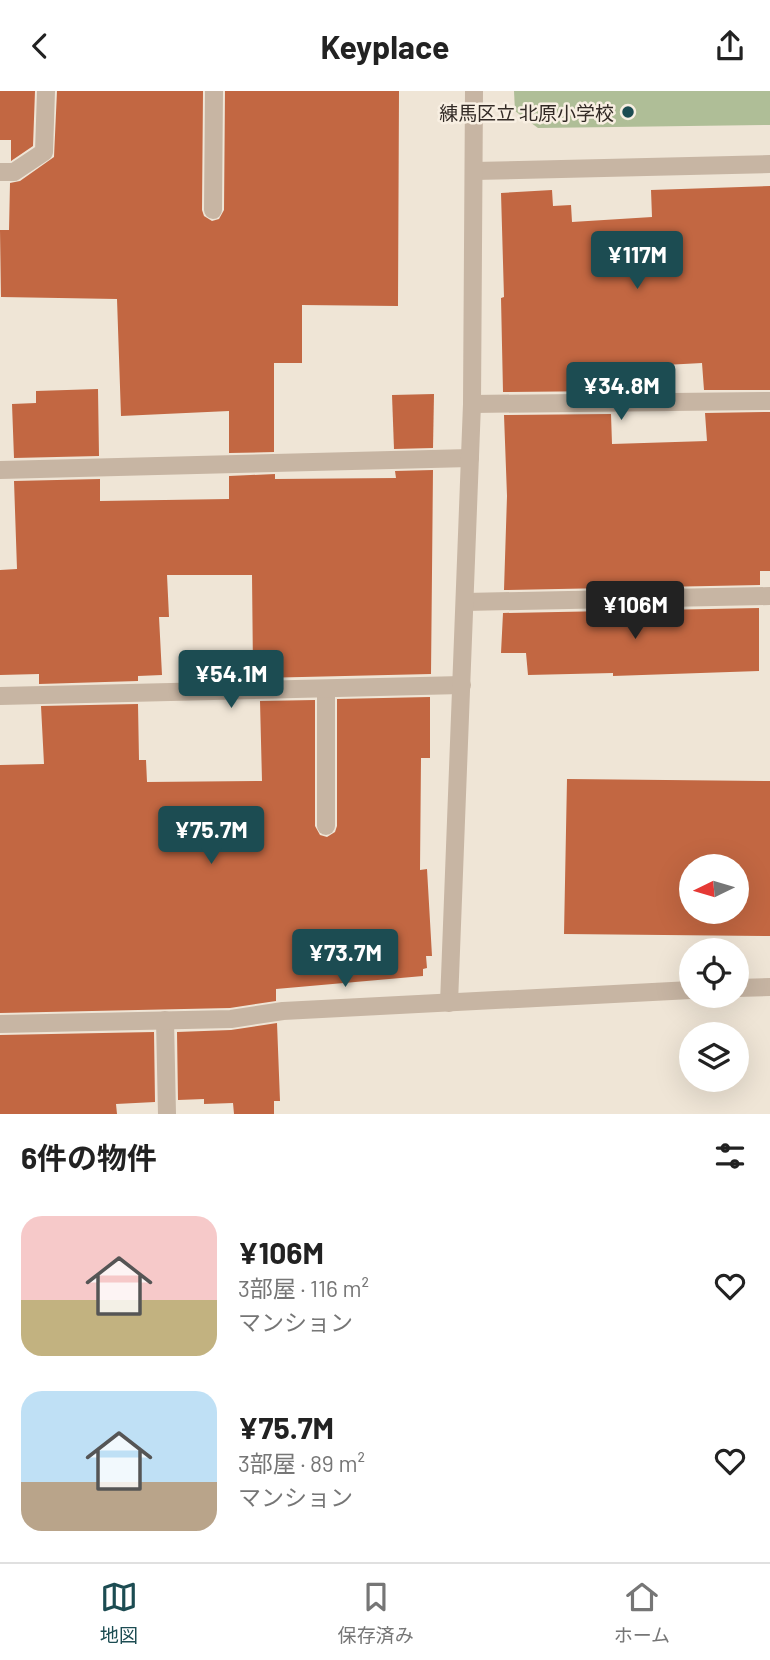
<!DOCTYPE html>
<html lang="ja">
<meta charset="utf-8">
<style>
:root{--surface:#fff;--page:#f6f6f6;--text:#222;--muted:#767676;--line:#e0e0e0;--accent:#1c4c52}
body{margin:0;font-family:Barlow,"Noto Sans JP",sans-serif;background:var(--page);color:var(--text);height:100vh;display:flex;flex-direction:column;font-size:26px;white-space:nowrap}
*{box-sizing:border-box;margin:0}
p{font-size:23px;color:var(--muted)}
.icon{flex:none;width:38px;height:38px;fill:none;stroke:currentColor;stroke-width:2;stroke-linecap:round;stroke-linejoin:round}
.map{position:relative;height:1023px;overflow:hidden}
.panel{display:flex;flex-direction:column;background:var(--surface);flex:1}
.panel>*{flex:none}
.needle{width:46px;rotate:265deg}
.controls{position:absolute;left:679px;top:763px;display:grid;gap:14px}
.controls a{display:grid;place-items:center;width:70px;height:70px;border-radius:50%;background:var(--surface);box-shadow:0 7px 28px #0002;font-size:35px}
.price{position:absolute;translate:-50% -60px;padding:0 16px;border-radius:7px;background:var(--accent);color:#fff;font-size:23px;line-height:46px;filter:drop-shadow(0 2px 4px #0008)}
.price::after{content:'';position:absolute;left:50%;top:42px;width:21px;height:16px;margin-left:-10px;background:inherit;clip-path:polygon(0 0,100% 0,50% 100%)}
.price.on{background:#222;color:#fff}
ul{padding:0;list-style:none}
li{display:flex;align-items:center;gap:21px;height:175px;padding:0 21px}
li span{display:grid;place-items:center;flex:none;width:196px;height:140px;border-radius:21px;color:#555}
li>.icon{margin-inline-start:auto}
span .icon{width:84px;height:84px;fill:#fffc;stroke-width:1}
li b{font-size:30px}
h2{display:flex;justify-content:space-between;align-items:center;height:84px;padding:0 21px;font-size:30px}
header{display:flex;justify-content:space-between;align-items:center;height:91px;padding:0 21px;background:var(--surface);font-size:32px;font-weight:700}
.tab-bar{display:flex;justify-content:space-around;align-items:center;height:98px;border-top:2px solid var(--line);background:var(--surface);font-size:19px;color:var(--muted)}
.tab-bar a{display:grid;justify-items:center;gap:4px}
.tab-bar .on{color:var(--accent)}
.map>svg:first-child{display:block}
</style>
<header><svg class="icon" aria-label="back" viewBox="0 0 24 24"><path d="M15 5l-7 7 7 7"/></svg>Keyplace<svg class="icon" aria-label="share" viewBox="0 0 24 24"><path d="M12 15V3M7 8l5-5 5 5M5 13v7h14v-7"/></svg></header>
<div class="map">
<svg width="770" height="1023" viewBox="0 0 770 1023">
<rect width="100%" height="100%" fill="#efe5d6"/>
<polygon fill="#afbe97" points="514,0 770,0 770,34 538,37 515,20"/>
<g fill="#c26742" fill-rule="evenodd">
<polygon points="0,0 35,0 33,55 11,70 11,49 0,49"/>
<polygon points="57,0 203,0 202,119 204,125 212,130 219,128 224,119 225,0 399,0 398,215 302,214 302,272 274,272 274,361 229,362 229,320 121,325 117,208 1,206 0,139 9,139 10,92 20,90 54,66"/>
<polygon points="770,95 770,299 704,299 702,272 609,277 610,300 503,301 501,207 504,206 501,102 552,99 553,115 571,114 572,131 652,126 651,99"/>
<polygon points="98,298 99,365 14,367 12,313 36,312 36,300"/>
<polygon points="434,303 433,357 394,358 392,304"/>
<polygon points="770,321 770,480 760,480 760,494 504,499 507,405 504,324 611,323 612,353 707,350 705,322"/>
<polygon points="433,379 431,583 259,587 259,580 253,580 252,484 167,484 169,526 159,526 162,584 138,585 138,590 39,593 39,583 0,584 0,479 17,478 14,390 100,388 100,410 229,408 229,385 275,383 275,388 396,387 395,380"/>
<polygon points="759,517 759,580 613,585 613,582 528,584 526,562 501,562 503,522"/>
<polygon points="430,606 430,667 421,667 420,779 427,778 432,865 426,865 427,877 423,878 423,885 276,898 276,910 230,917 0,922 0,674 44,673 41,615 138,613 139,669 146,669 147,691 262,690 260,610 315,609 315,735 320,744 327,746 335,741 337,735 337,608"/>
<path d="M 567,688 L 770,690 L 770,845 L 564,843 ZM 691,775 L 737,775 L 737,821 L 691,821 Z"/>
<polygon points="277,932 280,1010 274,1010 274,1023 234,1023 233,1012 204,1013 204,1008 178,1009 177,941 231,939"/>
<polygon points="154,941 155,1011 116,1013 117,1023 0,1023 0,944"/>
</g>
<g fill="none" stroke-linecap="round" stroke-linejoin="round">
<g stroke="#c7b5a3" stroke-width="18">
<polyline points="474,80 770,73"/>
<polyline points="0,81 14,81 44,61 46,0"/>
<polyline points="213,119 214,0"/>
<polyline points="472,313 770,310"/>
<polyline points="0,379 470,367"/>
<polyline points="465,511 770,505"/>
<polyline points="326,598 326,735"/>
<polyline points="0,605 462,594"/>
<polyline points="737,897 770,896"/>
<polyline points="449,912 472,313 474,0"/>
<polyline points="165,929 167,1023"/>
<polyline points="0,933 231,928 283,920 691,899"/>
</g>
</g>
<circle fill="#1c4c52" stroke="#f8efe2" stroke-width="2.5" cx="628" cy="21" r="7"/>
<g text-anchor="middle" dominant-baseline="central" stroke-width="5" stroke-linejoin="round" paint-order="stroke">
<g font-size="19" fill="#322a25" stroke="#f8efe2" text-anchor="end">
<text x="614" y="21">練馬区立 北原小学校</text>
</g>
</g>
</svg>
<div class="controls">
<a><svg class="needle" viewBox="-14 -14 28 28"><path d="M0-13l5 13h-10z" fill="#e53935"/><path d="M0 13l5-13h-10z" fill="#767676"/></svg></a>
<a><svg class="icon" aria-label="locate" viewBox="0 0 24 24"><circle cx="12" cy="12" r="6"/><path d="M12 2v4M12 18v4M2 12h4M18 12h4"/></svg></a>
<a><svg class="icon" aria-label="layers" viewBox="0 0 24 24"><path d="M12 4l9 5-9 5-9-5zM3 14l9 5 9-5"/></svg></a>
</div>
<b class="price" style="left:637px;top:200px">¥117M</b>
<b class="price" style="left:621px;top:331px">¥34.8M</b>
<b class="price on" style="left:635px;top:550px">¥106M</b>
<b class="price" style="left:231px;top:619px">¥54.1M</b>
<b class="price" style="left:211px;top:775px">¥75.7M</b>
<b class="price" style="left:345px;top:898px">¥73.7M</b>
</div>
<section class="panel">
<h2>6件の物件<svg class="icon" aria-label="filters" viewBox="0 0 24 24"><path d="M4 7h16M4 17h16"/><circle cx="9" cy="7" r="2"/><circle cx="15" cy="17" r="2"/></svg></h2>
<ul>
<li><span style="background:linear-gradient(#f6c9c9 60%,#c2b280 0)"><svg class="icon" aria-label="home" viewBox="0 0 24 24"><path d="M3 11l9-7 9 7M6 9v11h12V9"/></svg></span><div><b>¥106M</b><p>3部屋 · 116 m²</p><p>マンション</p></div><svg class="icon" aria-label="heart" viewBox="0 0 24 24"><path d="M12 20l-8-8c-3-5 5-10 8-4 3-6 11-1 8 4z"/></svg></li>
<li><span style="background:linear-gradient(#bfe0f5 65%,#b9a48a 0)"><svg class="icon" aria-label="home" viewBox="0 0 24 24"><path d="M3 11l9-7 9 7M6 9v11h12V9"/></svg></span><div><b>¥75.7M</b><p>3部屋 · 89 m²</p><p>マンション</p></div><svg class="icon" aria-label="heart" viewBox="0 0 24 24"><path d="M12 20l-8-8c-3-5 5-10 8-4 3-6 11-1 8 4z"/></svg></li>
</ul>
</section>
<nav class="tab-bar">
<a class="on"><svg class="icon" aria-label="map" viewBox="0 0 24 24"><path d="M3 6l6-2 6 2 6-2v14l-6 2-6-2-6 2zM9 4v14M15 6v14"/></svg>地図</a>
<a><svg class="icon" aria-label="saved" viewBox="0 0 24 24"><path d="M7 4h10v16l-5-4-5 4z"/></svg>保存済み</a>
<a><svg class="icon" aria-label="home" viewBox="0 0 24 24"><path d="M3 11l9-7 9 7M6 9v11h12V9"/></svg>ホーム</a>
</nav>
